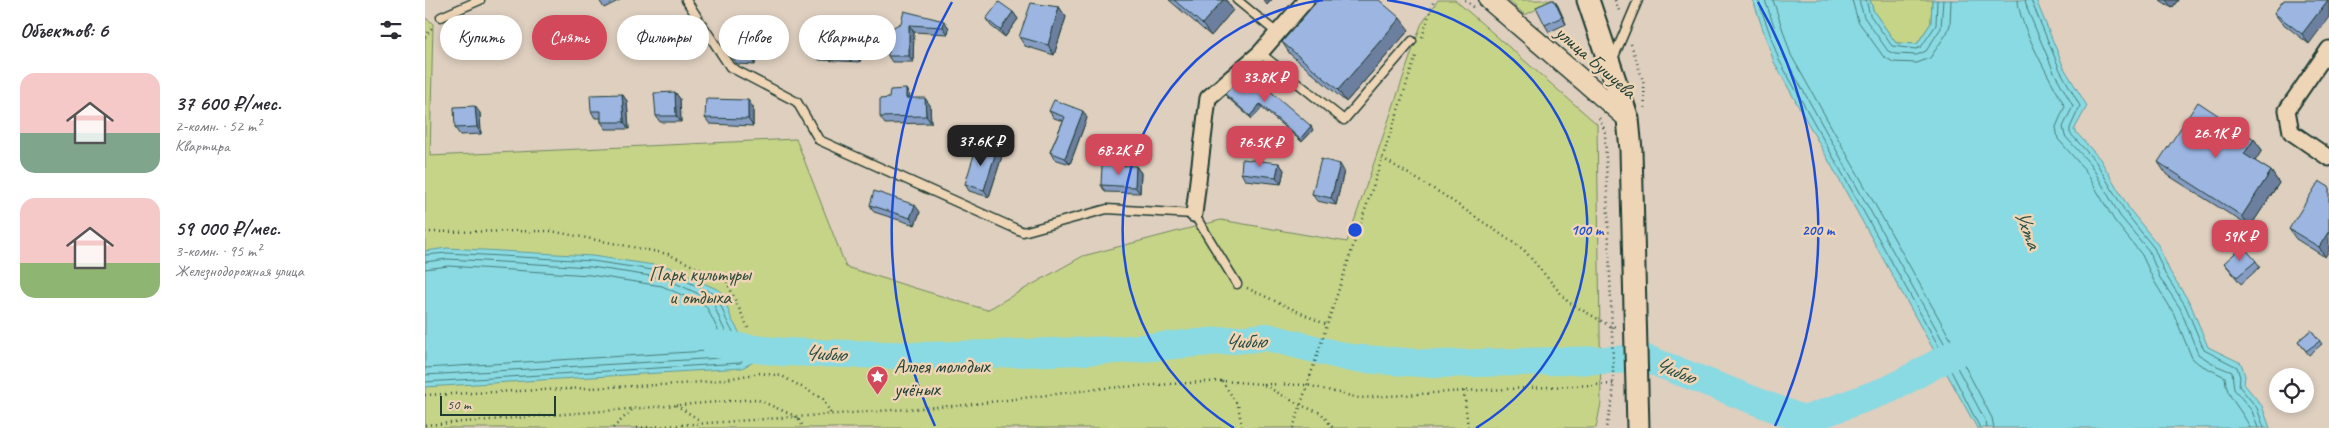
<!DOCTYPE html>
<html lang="ru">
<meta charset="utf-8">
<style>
:root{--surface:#fff;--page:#f2f2f3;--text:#2b2b33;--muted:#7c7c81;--accent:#d1495b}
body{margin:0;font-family:Caveat,sans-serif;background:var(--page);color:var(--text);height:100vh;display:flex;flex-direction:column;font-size:19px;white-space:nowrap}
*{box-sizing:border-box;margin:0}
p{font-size:16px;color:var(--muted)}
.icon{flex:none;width:28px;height:28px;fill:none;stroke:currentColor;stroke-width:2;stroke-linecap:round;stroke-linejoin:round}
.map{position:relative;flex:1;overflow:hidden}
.sheet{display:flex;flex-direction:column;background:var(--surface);width:425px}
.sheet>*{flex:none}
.banner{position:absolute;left:15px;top:15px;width:475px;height:45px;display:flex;gap:10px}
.fabs{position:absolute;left:1844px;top:368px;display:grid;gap:10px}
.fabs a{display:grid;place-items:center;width:45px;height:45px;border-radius:50%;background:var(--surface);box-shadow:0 2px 8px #0003;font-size:25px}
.scale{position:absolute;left:15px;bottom:12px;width:116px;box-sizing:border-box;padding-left:5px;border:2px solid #1f3d34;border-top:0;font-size:14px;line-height:18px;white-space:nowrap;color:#1f3d34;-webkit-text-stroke:4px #eed5b6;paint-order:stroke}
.price{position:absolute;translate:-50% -42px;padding:0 11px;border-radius:10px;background:var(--accent);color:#fff;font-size:16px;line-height:32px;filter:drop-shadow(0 1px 2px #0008)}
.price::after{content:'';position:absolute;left:50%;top:30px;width:15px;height:11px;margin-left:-8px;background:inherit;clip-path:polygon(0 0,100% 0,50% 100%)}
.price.active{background:#222;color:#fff}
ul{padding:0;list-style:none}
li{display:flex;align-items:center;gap:15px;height:125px;padding:0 20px}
li span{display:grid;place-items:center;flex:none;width:140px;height:100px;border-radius:15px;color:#555}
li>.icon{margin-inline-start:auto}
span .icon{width:60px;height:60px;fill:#fffc;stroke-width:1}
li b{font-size:21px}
h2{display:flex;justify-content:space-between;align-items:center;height:60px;padding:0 20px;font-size:21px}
.pill{padding:0 18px;border-radius:22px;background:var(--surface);box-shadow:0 2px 8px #0003;font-size:18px;line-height:45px}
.pill.active{background:var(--accent);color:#fff}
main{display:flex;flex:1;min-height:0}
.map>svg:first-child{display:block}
</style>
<main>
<section class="sheet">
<h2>Объектов: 6<svg class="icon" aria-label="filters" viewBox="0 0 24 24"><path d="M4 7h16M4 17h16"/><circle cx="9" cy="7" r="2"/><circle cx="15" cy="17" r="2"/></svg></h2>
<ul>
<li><span style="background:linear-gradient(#f6c9c9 60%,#7fa58c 0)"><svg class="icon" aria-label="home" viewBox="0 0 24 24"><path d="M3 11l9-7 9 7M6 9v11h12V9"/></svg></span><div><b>37 600 ₽/мес.</b><p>2-комн. · 52 m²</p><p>Квартира</p></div></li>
<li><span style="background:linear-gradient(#f6c9c9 65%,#8fb573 0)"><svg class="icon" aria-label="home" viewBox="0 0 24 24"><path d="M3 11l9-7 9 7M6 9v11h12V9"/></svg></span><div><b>59 000 ₽/мес.</b><p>3-комн. · 95 m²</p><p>Железнодорожная улица</p></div></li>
</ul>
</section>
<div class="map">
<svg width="1904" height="428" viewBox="0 0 1904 428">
<rect width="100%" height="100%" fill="#decfbf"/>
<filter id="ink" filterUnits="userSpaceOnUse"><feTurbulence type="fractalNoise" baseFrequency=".02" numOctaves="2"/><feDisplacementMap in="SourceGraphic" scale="10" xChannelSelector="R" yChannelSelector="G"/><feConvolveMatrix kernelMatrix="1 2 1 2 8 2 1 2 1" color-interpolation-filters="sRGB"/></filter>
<g filter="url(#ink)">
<g fill="#c6d488" stroke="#72885e">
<polygon points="1013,0 1030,0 1172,124 1176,403 1171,428 0,428 0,18 8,23 5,156 371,139 421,267 562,310 658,256 796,220 922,242 996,25"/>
<polygon points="1083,0 1130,0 1100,15"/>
<polygon points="1445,0 1507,0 1506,23 1492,44 1471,43 1449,12"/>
</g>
<g fill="#89dae2" stroke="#5f9b9c">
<polygon points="1328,0 1445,0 1449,12 1471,43 1492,44 1506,23 1507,0 1611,0 1639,68 1662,106 1649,130 1675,159 1705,210 1733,245 1745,272 1765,303 1783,347 1816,363 1820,376 1819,384 1837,406 1845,428 1552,428 1349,62"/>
<polygon points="22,248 167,256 243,267 296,291 307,320 317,337 326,338 330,361 317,368 0,387 0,251"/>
</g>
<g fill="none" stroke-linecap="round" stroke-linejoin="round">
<g stroke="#497c7a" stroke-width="1">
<polyline points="1333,0 1354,60 1513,345 1555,428"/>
<polyline points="1340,0 1360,58 1518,341 1561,422 1562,428"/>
<polyline points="1348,0 1366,55 1525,338 1567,418 1569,428"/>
<polyline points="1427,0 1433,21 1458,56 1468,62 1492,63 1505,58 1522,33 1525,25 1526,0"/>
<polyline points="1434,0 1439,17 1463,51 1470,54 1492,55 1501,51 1516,28 1518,0"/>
<polyline points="1441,0 1445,15 1467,46 1491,49 1496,47 1511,25 1512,0"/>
<path d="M 1593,0 C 1593,24 1627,83 1640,106 L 1631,127 L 1633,139 L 1660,170 L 1689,220 L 1717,255 L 1729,281 L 1748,312 L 1767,358 L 1774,364 L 1800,377 C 1801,399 1817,408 1825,428"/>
<polyline points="1600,0 1603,11 1629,72 1648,106 1638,127 1640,136 1666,165 1695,216 1724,251 1735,278 1755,308 1773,354 1792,366 1807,372 1809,389 1827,411 1833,428"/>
<polyline points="1606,0 1635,70 1655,106 1645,128 1645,133 1671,162 1701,213 1729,248 1740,274 1760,305 1779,350 1812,367 1815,377 1814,386 1832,408 1839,428"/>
<path d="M 0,255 L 22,253 L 167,261 L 241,272 L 292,295 C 299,312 304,336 322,344 L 324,356 L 315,363 L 0,382"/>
<path d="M 0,262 L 22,259 L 166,267 L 239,278 L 287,300 C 294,316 300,340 316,349 L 317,353 L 313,357 L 0,375"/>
<polyline points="0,269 23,266 165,275 237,286 281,306 302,348 299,350 0,368"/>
</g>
<polyline stroke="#89dae2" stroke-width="28" points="290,344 357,352 498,356 693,350 842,337 925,358 1009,364 1222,359 1380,420 1465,389 1549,343"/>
<defs>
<g id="service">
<polyline points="261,0 305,67 372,102 394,140 598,232 682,209 769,214 812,284"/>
<polyline points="812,0 852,33"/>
<polyline points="16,17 55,0"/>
<polyline points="835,53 919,120 987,41"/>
<polyline points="1188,59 1213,0"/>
</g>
<g id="minor">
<polyline points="1904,49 1862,110 1866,132 1904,158"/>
<polyline points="769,214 783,98 835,53 881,0"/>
</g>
<polyline id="tertiary" points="1064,0 1203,119"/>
<polyline id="secondary" points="1163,0 1203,119 1206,150 1213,428"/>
</defs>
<use href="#service" stroke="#1f3d34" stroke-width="11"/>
<use href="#minor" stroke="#1f3d34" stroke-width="19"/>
<use href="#tertiary" stroke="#1f3d34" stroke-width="22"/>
<use href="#secondary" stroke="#1f3d34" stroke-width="25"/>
<g stroke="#1f3d34" stroke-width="2.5" stroke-dasharray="1 4" stroke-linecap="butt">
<polyline points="1040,0 1049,7"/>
<polyline points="1190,0 1195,13"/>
<polyline points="0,37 9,25"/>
<polyline points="997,37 1009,0"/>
<polyline points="1206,44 1219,84 1220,109"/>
<polyline points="1174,118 1180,131 1188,362 1188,397 1181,428"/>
<polyline points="957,158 1017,194 1099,250 1143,302 1187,327 1194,326"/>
<polyline points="0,232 126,231 243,254 302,282 324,330"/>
<polyline points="822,288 902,325"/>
<polyline points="797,381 813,405 817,428"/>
<polyline points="839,384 882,385 934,398 1039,391 1188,384"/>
<polyline points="1039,391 1043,428"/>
<polyline points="0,395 256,384 296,380 335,373 357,376 398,399 406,414"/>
<polyline points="251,405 276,421"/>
<polyline points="0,425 331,399 372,417 379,428"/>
<polyline points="188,428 208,409"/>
<polyline points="212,428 540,405 680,388 797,381 837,384 875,405 896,413 908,428"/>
<polyline points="868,428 991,56"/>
</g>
<use href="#service" stroke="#eed5b6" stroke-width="8"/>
<use href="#minor" stroke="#eed5b6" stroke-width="15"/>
<use href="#tertiary" stroke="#eed5b6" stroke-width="19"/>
<use href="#secondary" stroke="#eed5b6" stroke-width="21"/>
</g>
<g fill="#869cc2" stroke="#1f3d34">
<polygon points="174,0 195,0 179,8"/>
<polygon points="744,0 801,0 808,10 786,36"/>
<polygon points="1129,0 1133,6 1141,24 1124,32 1120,25"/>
<polygon points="1735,0 1753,0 1747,8"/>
<polygon points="1859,0 1884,44 1856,22 1849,13"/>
<polygon points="634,7 641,17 629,55 600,46 594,37"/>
<polygon points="588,12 593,19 580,37 566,26 561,19"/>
<polygon points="519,21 524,28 523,34 489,32 488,62 467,62 463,56 476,23"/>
<polygon points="984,30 921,102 865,54 857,42"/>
<polygon points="325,32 330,39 330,65 312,64 307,57"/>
<polygon points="436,38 435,62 394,60 389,53"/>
<polygon points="822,71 888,130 877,142 837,108 827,119 803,98 800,94"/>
<polygon points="250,92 255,99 256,122 235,122 231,116"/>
<polygon points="197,94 202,101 204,129 181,129 176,122 176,118 170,118 166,111"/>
<polygon points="485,96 485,98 505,105 506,123 460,124 455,117"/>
<polygon points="328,107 328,126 285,124 280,118"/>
<polygon points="624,111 662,118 645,164 629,159 625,152 638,121 629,118"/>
<polygon points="55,113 56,134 35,135 30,128"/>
<polygon points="1829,139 1837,150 1830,161 1846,171 1854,183 1825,227 1741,174 1733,162"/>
<polygon points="577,156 564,197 544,191 540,184"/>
<polygon points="854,163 859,170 856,184 820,180 816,173"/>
<polygon points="711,166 716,173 715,193 680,192 676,185"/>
<polygon points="919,171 911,205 892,201 887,194"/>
<polygon points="1904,187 1900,257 1871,239 1864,229"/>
<polygon points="445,205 495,212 490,225 449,212"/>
<polygon points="1831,261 1835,267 1816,284 1799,263"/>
<polygon points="1886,330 1897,344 1884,355 1873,341"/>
</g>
<g fill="#6d7f9e" stroke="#1f3d34">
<polygon points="798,0 801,0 808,10 786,36 777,24"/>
<polygon points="838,0 847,0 842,5"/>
<polygon points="1129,0 1133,6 1141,24 1137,17"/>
<polygon points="1741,0 1753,0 1747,8"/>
<polygon points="1903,0 1904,0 1904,17 1884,44 1877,34"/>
<polygon points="634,7 641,17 629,55 623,45"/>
<polygon points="588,12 593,19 580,37 575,30"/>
<polygon points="975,18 984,30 921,102 913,90"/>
<polygon points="519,21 524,28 523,34 518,27"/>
<polygon points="484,25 489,32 488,62 484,56"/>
<polygon points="325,32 330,39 330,65 325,58"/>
<polygon points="431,32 436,38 435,62 430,55"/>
<polygon points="481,89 485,96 485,105 481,98"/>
<polygon points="250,92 255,99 256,122 251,116"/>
<polygon points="197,94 202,101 204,129 199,122"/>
<polygon points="500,98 505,105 506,123 501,116"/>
<polygon points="323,100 328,107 328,126 323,119"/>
<polygon points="835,104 837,108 827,119 825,116"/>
<polygon points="50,106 55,113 56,134 52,127"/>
<polygon points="658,111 662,118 645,164 640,158"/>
<polygon points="886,126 888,130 877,142 875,139"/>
<polygon points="1829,139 1837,150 1827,166 1819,154"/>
<polygon points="572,149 577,156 564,197 559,190"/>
<polygon points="854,163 859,170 856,184 851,177"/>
<polygon points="915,164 919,171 911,205 906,198"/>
<polygon points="711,166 716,173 715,193 710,187"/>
<polygon points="1846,171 1854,183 1825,227 1817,216"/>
<polygon points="490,205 495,212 490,225 485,218"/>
<polygon points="1904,231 1904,251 1900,257 1894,247"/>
</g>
<g fill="#9cb5e1" stroke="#1f3d34">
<polygon points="749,0 798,0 777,24"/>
<polygon points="893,0 954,0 975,18 913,90 857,42"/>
<polygon points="1127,0 1129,0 1137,17 1120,25 1111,7"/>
<polygon points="1859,0 1903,0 1877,34 1849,13"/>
<polygon points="574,2 588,12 575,30 561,19"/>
<polygon points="606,3 634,7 623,45 594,37"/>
<polygon points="479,11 519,21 518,27 484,25 484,56 463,56 463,30 476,23"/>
<polygon points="390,30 431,32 430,55 389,53"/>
<polygon points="306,32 325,32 325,58 307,57"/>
<polygon points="822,71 886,126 875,139 835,104 825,116 800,94"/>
<polygon points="481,89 481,98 500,98 501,116 455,117 455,99 464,98 465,90"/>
<polygon points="250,92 251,116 231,116 229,93"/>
<polygon points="197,94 199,122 176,122 176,111 166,111 165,95"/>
<polygon points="281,99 323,100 323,119 280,118"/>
<polygon points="629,100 658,111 640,158 625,152 640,117 624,111"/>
<polygon points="1773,102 1829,139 1819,154 1846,171 1817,216 1733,162"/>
<polygon points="50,106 52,127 30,128 29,107"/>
<polygon points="552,145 572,149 559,190 540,184"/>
<polygon points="817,159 854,163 851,177 816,173"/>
<polygon points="896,159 915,164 906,198 887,194"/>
<polygon points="677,165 711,166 710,187 676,185"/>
<polygon points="1894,181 1904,187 1904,231 1894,247 1864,229"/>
<polygon points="449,191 490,205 485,218 445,205"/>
<polygon points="1818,246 1831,261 1812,277 1799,263"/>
<polygon points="1886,330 1895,341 1881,351 1873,341"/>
</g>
</g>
<g fill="none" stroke="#1d4ed8" stroke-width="2.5">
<path d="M809 428A232 232 0 0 1 898 0M962 0A232 232 0 0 1 1051 428"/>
<path d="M510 426A463 463 0 0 1 527 2M1333 2A463 463 0 0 1 1350 426"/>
</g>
<defs>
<symbol id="sight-pin" viewBox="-11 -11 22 30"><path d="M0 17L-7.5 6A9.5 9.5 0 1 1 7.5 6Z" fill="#d1495b" stroke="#eed5b6"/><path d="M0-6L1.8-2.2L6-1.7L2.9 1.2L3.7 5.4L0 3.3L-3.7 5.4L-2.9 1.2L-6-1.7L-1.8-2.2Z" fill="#fff"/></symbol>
</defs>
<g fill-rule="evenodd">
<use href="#sight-pin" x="440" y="364" width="25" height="34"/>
</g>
<g text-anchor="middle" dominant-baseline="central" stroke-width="5" stroke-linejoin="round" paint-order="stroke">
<g font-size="20" fill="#1f3d34" stroke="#eed5b6">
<text transform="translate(1171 62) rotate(41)">улица Бушуева</text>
</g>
<g font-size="20" fill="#304c3c" stroke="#eed5b6">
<text x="275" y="274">Парк культуры<tspan x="275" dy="23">и отдыха</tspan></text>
</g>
<g font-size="20" fill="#1f3d34" stroke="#eed5b6" text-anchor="start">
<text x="469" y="366">Аллея молодых<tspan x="469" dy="23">учёных</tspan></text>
</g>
<g font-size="21" font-style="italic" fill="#2a4d45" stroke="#eed5b6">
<text transform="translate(1603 229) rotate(69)">Ухта</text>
<text transform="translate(820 341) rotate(-2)">Чибью</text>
<text transform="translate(400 353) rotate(3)">Чибью</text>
<text transform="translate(1250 370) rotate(21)">Чибью</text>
</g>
</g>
<circle cx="930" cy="230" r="8" fill="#1d4ed8" stroke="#eed5b6" stroke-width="2.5"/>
<g font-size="15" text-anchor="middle" font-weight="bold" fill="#1d4ed8" stroke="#eed5b6" stroke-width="5" stroke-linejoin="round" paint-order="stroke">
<text x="1162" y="235">100 m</text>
<text x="1393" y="235">200 m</text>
</g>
</svg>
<div class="fabs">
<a><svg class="icon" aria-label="locate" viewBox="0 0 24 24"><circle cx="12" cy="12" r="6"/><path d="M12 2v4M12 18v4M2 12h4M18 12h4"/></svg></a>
</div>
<div class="scale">50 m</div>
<b class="price" style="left:840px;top:103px">33.8K ₽</b>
<b class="price" style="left:1791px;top:159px">26.1K ₽</b>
<b class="price active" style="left:556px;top:167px">37.6K ₽</b>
<b class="price" style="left:835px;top:168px">76.5K ₽</b>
<b class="price" style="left:694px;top:176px">68.2K ₽</b>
<b class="price" style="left:1815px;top:262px">59K ₽</b>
<div class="banner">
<a class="pill">Купить</a>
<a class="pill active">Снять</a>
<a class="pill">Фильтры</a>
<a class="pill">Новое</a>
<a class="pill">Квартира</a>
</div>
</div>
</main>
